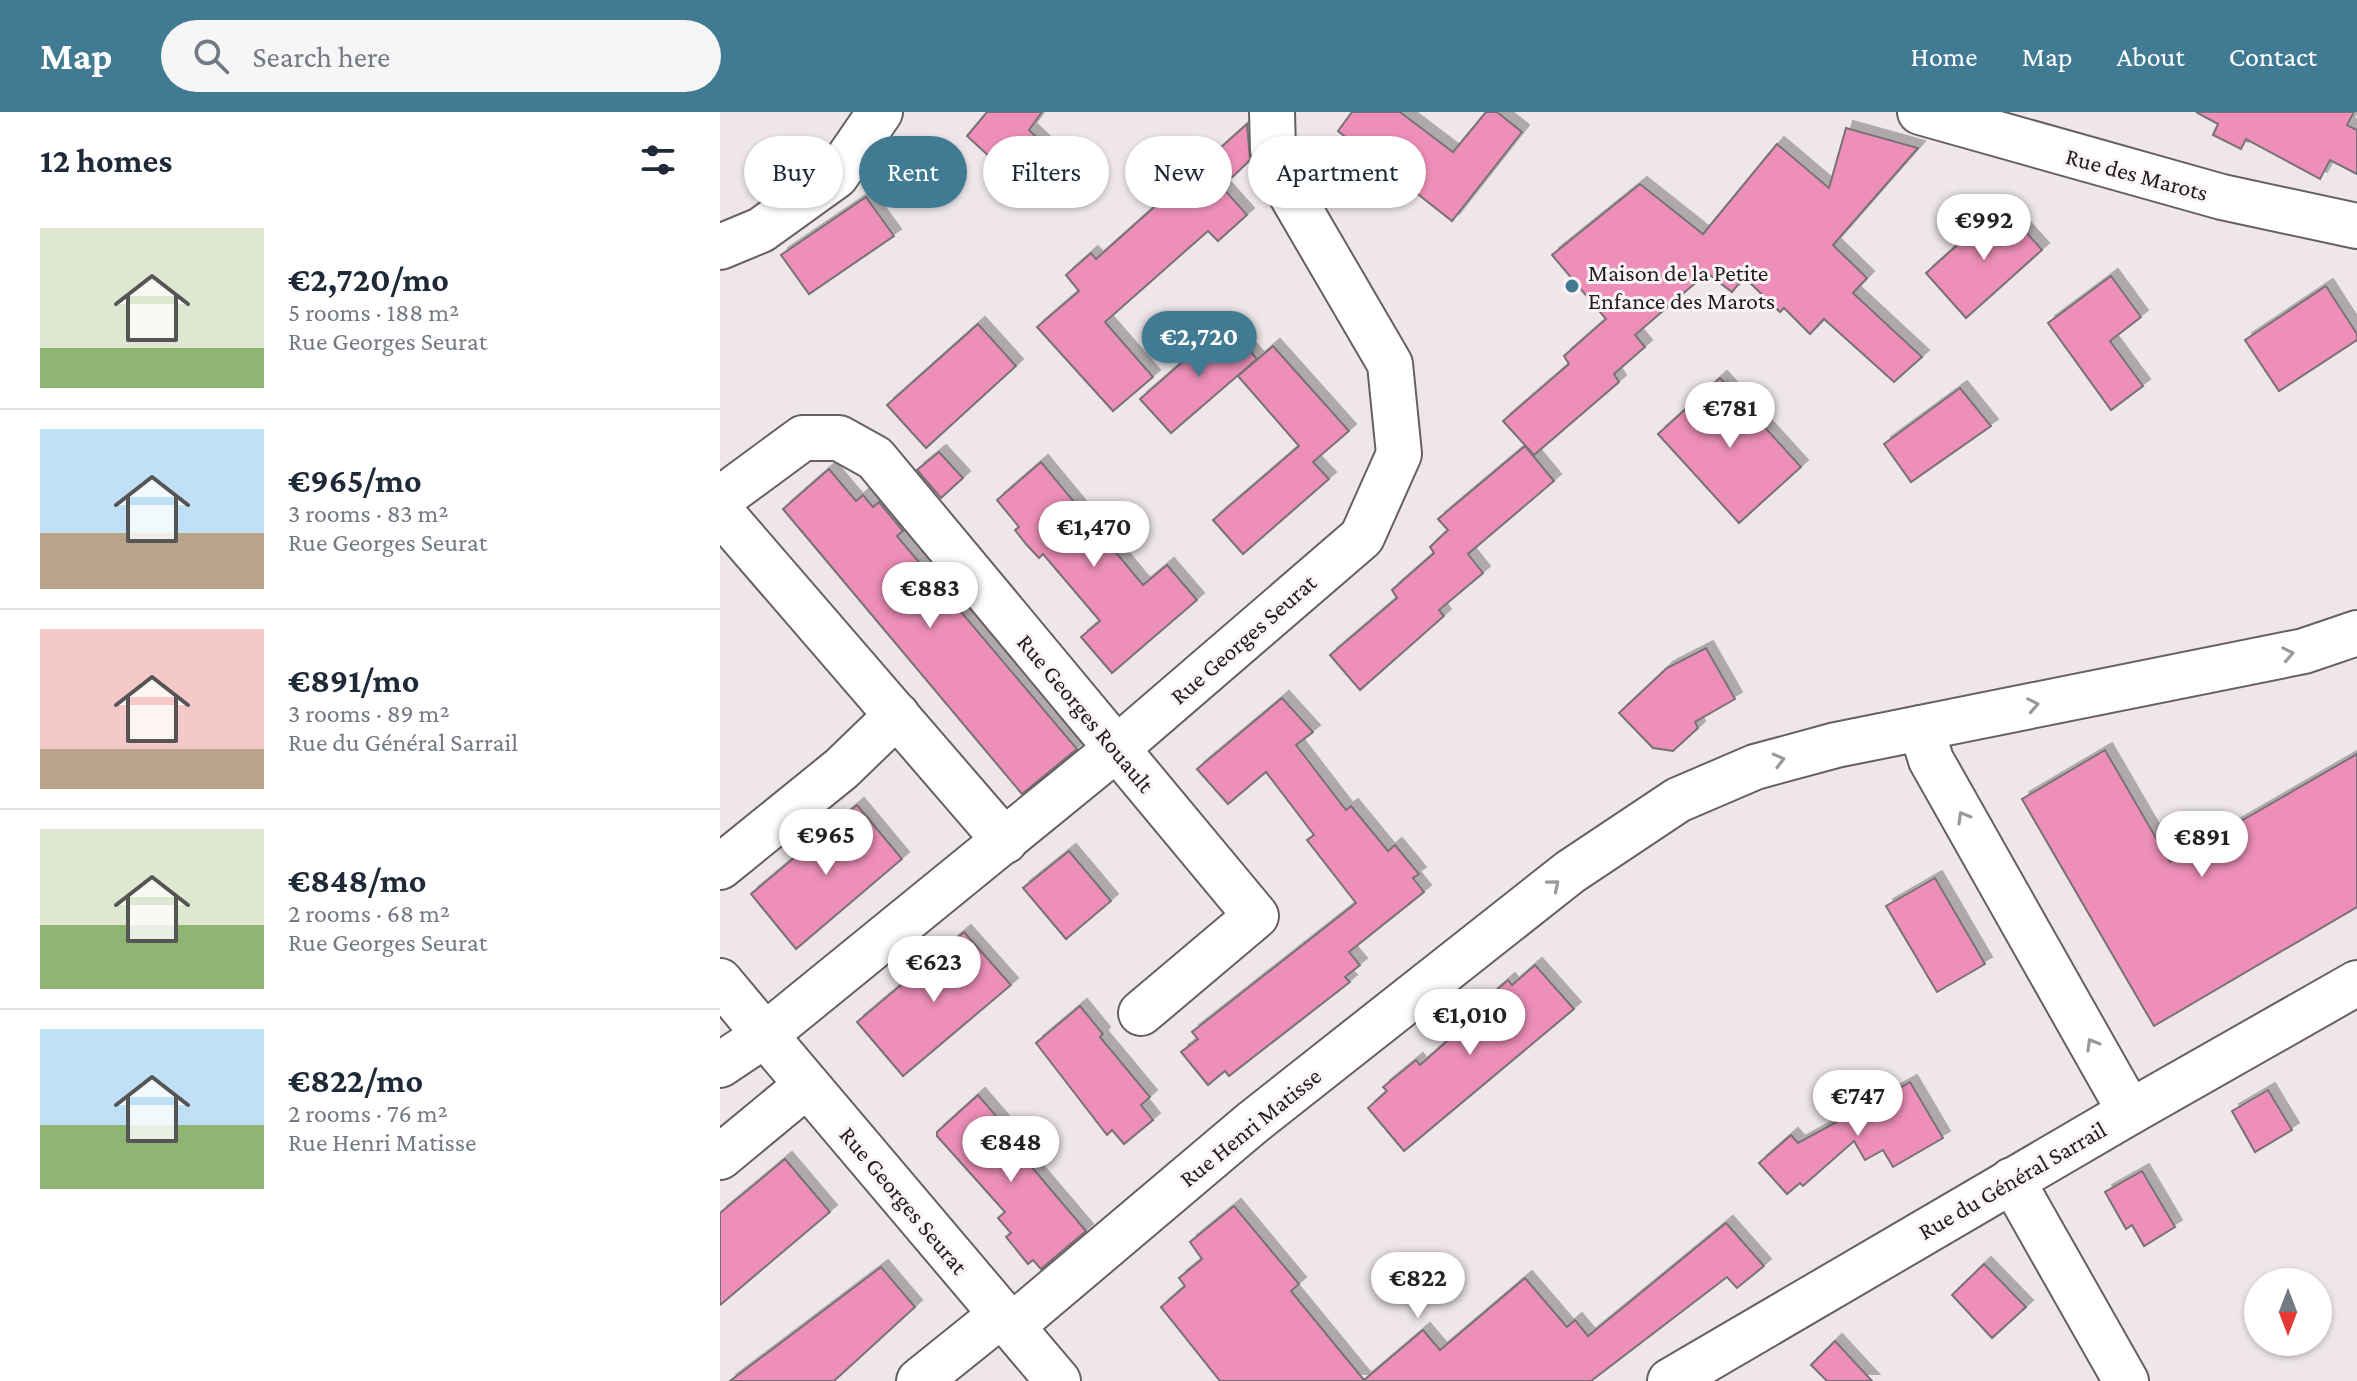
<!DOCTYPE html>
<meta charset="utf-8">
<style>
:root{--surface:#fff;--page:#f6f6f7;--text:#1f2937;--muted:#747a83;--line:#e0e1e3;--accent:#407b93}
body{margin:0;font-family:"Crimson Pro",serif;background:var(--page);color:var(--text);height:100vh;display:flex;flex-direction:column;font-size:30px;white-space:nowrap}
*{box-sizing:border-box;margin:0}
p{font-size:26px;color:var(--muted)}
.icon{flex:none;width:44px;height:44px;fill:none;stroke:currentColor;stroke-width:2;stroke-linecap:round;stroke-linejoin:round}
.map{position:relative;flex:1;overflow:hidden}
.details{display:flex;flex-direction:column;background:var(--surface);width:720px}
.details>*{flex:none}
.banner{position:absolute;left:24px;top:24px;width:760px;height:72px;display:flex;gap:16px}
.needle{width:52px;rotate:180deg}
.fabs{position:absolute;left:1524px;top:1156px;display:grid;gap:16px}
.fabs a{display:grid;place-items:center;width:88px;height:88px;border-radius:50%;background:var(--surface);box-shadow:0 2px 6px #0004;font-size:40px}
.price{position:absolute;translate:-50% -68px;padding:0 18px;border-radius:28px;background:#fff;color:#222;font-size:26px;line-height:52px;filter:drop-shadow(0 2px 4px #0008)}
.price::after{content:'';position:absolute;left:50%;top:48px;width:24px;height:18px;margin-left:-12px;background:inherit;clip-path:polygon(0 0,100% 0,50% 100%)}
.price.current{background:var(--accent);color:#fff}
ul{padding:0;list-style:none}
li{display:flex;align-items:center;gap:24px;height:200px;padding:0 40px}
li+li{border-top:2px solid var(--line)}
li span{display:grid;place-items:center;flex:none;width:224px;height:160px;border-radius:0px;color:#555}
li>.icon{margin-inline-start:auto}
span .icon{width:96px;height:96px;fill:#fffc;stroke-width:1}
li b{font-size:34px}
h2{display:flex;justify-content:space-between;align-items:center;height:96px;padding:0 40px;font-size:34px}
.pill{padding:0 28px;border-radius:36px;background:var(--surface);box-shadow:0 2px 6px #0004;font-size:28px;line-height:72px}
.pill.current{background:var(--accent);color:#fff}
header{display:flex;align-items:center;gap:48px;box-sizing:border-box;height:112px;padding:0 40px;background:var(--accent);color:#fff}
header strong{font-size:38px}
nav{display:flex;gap:44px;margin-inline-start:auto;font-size:28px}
.search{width:560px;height:72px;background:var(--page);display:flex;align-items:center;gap:20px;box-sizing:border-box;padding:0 28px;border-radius:44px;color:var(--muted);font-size:30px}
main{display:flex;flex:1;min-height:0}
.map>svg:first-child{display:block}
</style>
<header>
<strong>Map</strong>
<div class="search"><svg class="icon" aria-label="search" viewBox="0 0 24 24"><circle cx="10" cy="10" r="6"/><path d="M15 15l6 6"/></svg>Search here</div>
<nav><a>Home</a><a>Map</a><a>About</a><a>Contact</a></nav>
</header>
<main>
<section class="details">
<h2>12 homes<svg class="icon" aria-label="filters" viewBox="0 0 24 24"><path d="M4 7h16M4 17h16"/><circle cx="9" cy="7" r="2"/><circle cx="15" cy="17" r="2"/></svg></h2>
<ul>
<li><span style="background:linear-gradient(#dfe7d0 75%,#8fb573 0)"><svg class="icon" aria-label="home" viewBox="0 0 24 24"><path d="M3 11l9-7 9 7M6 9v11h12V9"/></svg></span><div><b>€2,720/mo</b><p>5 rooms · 188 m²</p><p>Rue Georges Seurat</p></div></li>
<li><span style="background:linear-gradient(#bfe0f5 65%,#b9a48a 0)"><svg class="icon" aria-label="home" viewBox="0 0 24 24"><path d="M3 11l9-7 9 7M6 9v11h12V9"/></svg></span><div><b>€965/mo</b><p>3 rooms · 83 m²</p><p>Rue Georges Seurat</p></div></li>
<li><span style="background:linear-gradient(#f6c9c9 75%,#b9a48a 0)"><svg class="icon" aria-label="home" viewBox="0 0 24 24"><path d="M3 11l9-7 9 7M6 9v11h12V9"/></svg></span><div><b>€891/mo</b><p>3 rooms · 89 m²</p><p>Rue du Général Sarrail</p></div></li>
<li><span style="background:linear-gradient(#dfe7d0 60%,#8fb573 0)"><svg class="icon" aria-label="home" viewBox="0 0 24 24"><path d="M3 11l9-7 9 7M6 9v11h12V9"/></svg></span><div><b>€848/mo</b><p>2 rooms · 68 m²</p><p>Rue Georges Seurat</p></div></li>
<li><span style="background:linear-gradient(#bfe0f5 60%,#8fb573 0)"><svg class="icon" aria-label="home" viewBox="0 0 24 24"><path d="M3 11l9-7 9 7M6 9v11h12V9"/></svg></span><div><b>€822/mo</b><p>2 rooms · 76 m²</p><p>Rue Henri Matisse</p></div></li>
</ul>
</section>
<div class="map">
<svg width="1637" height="1269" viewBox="0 0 1637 1269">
<defs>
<filter id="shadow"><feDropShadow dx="7" dy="-7" stdDeviation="0" flood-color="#0004"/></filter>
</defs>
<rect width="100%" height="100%" fill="#eee6e9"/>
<g fill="#ed8fb8" stroke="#787174" stroke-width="2" filter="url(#shadow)">
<polygon points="267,0 322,0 309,18 326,34 296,69 247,24"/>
<polygon points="632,0 680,0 733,40 766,0 777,0 802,20 732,109 618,19"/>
<polygon points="1476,0 1634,0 1627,13 1637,18 1637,62 1610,48 1600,67 1526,27 1521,37 1493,23 1498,12"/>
<polygon points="527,12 530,48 502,75 527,103 498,129 488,119 385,210 433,265 393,299 317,215 359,179 346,163 371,141 376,147"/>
<polygon points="1126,16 1198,36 1113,133 1147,166 1133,181 1202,245 1174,270 1104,207 1090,222 1064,196 1060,200 1024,165 1012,180 987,161 915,223 925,235 894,262 899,270 814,343 783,309 849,252 844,244 886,207 832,143 920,72 983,122 1057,32 1109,76"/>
<polygon points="146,85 174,124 89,182 61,143"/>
<polygon points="1282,93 1322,138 1246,206 1206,161"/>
<polygon points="1391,164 1421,205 1390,229 1423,274 1391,298 1328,211"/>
<polygon points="1606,174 1637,222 1637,228 1559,279 1525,228"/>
<polygon points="258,212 296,254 206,336 167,293"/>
<polygon points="506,212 537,247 451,321 420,287"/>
<polygon points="553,234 629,319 593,350 609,367 523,442 493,408 579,334 518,264"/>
<polygon points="1000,266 1081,355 1019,411 938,322"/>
<polygon points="1240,276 1271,314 1191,370 1164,332"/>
<polygon points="805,334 834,369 748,442 763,461 719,498 724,504 640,578 610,543 677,486 672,478 714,441 710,435 728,418 718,407"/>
<polygon points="219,340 243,366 221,386 197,358"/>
<polygon points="321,350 423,473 447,453 477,488 392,561 361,525 380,509 323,442 319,446 306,432 295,418 299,415 277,388"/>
<polygon points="109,357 136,389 143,383 153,395 159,390 183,419 177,424 357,637 302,682 63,397"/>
<polygon points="986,536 1015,587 975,610 978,616 953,639 933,636 899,601 947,556"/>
<polygon points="562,586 593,620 576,633 626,698 631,694 668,739 675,733 699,762 693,766 704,780 629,840 640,853 625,865 630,870 509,964 505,959 488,973 461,940 478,927 472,920 636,791 587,728 594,723 546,660 508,692 477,657"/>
<polygon points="1385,638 1450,750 1637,642 1637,795 1434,914 1302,687"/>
<polygon points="137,693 182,747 76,837 31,782"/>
<polygon points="349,739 391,789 346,827 303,776"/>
<polygon points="1215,766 1265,852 1217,880 1166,794"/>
<polygon points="244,820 291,873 183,964 137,910"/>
<polygon points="815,853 854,897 684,1039 648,996 667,979 663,975 696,948 700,953 760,900 756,896 788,868 792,873"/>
<polygon points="360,894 383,922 380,925 430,985 421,993 433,1008 404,1032 392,1018 387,1023 316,931"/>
<polygon points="1190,970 1223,1026 1173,1055 1163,1038 1145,1048 1134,1029 1083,1074 1080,1071 1067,1082 1039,1051 1071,1023 1078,1031"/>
<polygon points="1548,978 1572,1018 1535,1040 1512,999"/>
<polygon points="258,983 309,1042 304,1046 366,1119 321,1157 313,1148 308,1152 286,1125 291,1121 278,1106 285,1100 217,1024 217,1020"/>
<polygon points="65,1047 110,1100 0,1193 0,1101"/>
<polygon points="1422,1059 1455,1115 1424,1134 1412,1113 1406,1117 1385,1080"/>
<polygon points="514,1094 579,1172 571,1179 644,1268 703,1218 720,1238 805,1166 847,1215 855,1208 868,1224 1006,1111 1044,1154 1017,1176 1007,1165 871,1269 500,1269 441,1195 465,1174 459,1166 482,1147 470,1130"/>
<polygon points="1264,1152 1306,1195 1272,1226 1232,1183"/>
<polygon points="161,1155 195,1195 114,1269 10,1269"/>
<polygon points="1115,1229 1152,1269 1107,1269 1091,1253"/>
</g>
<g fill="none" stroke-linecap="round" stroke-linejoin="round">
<defs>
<g id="street">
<polyline points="0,135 41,118 116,64 160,0"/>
<polyline points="0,387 83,326 119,326 155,346 536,804 421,901"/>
<polyline points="0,399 285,729"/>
<polyline points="1201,616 1211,648 1410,1000"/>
<polyline points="0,755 121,657 177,603"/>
<polyline points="0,869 45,923 0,953"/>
<polyline points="0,1045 87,973"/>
<polyline points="1292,1068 1406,1269"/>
<polyline points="292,1214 532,1011 850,760 958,688 1035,655 1116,633 1584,539 1637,521"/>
<polyline points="199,1269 281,1203"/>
<polyline points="338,1269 45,923 396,637 642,425 679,342 670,252 569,79 553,38 552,0"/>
</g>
<g id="secondary">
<polyline points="1200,0 1502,85 1637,114"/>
<polyline points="950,1269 1410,1000 1637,871"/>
</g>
</defs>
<use href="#street" stroke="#676063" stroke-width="48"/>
<use href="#secondary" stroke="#676063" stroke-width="48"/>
<use href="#street" stroke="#fff" stroke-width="44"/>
<use href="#secondary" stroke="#fff" stroke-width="44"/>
</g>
<defs><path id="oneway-chevron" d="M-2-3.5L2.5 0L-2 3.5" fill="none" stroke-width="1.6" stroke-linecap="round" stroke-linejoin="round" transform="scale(2)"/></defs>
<g stroke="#9b999a">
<use href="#oneway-chevron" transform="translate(1568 542) rotate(-11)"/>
<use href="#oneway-chevron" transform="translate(1313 593) rotate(-11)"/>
<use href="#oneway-chevron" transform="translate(1059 648) rotate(-15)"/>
<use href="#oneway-chevron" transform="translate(1243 705) rotate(-120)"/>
<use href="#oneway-chevron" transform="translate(834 773) rotate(-40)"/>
<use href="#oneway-chevron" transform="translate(1372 932) rotate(-120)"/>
</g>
<circle fill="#407b93" stroke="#fbf4f7" stroke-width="3" cx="852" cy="174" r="8"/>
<g text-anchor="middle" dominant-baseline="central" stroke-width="6" stroke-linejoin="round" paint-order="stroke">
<g font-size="24" fill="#201d1e" stroke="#fbf4f7">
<text transform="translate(1417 62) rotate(15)">Rue des Marots</text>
<text transform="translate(523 527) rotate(-41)">Rue Georges Seurat</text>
<text transform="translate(366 601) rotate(50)">Rue Georges Rouault</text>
<text transform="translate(530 1015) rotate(-39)">Rue Henri Matisse</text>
<text transform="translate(1292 1068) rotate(-30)">Rue du Général Sarrail</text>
<text transform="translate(184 1088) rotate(50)">Rue Georges Seurat</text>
</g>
<g font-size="24" fill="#201d1e" stroke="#fbf4f7" text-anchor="start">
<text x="868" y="160">Maison de la Petite<tspan x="868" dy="28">Enfance des Marots</tspan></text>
</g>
</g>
</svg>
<div class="fabs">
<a><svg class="needle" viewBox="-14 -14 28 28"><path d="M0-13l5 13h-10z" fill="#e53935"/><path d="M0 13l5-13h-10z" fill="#747a83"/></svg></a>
</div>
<b class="price" style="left:1264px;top:150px">€992</b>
<b class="price current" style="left:479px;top:267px">€2,720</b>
<b class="price" style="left:1010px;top:338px">€781</b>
<b class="price" style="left:374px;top:457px">€1,470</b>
<b class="price" style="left:210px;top:518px">€883</b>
<b class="price" style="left:106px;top:765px">€965</b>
<b class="price" style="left:1482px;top:767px">€891</b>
<b class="price" style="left:214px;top:892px">€623</b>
<b class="price" style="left:750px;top:945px">€1,010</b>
<b class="price" style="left:1138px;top:1026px">€747</b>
<b class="price" style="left:291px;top:1072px">€848</b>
<b class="price" style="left:698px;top:1208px">€822</b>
<div class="banner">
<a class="pill">Buy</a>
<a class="pill current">Rent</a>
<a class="pill">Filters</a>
<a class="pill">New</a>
<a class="pill">Apartment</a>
</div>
</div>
</main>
